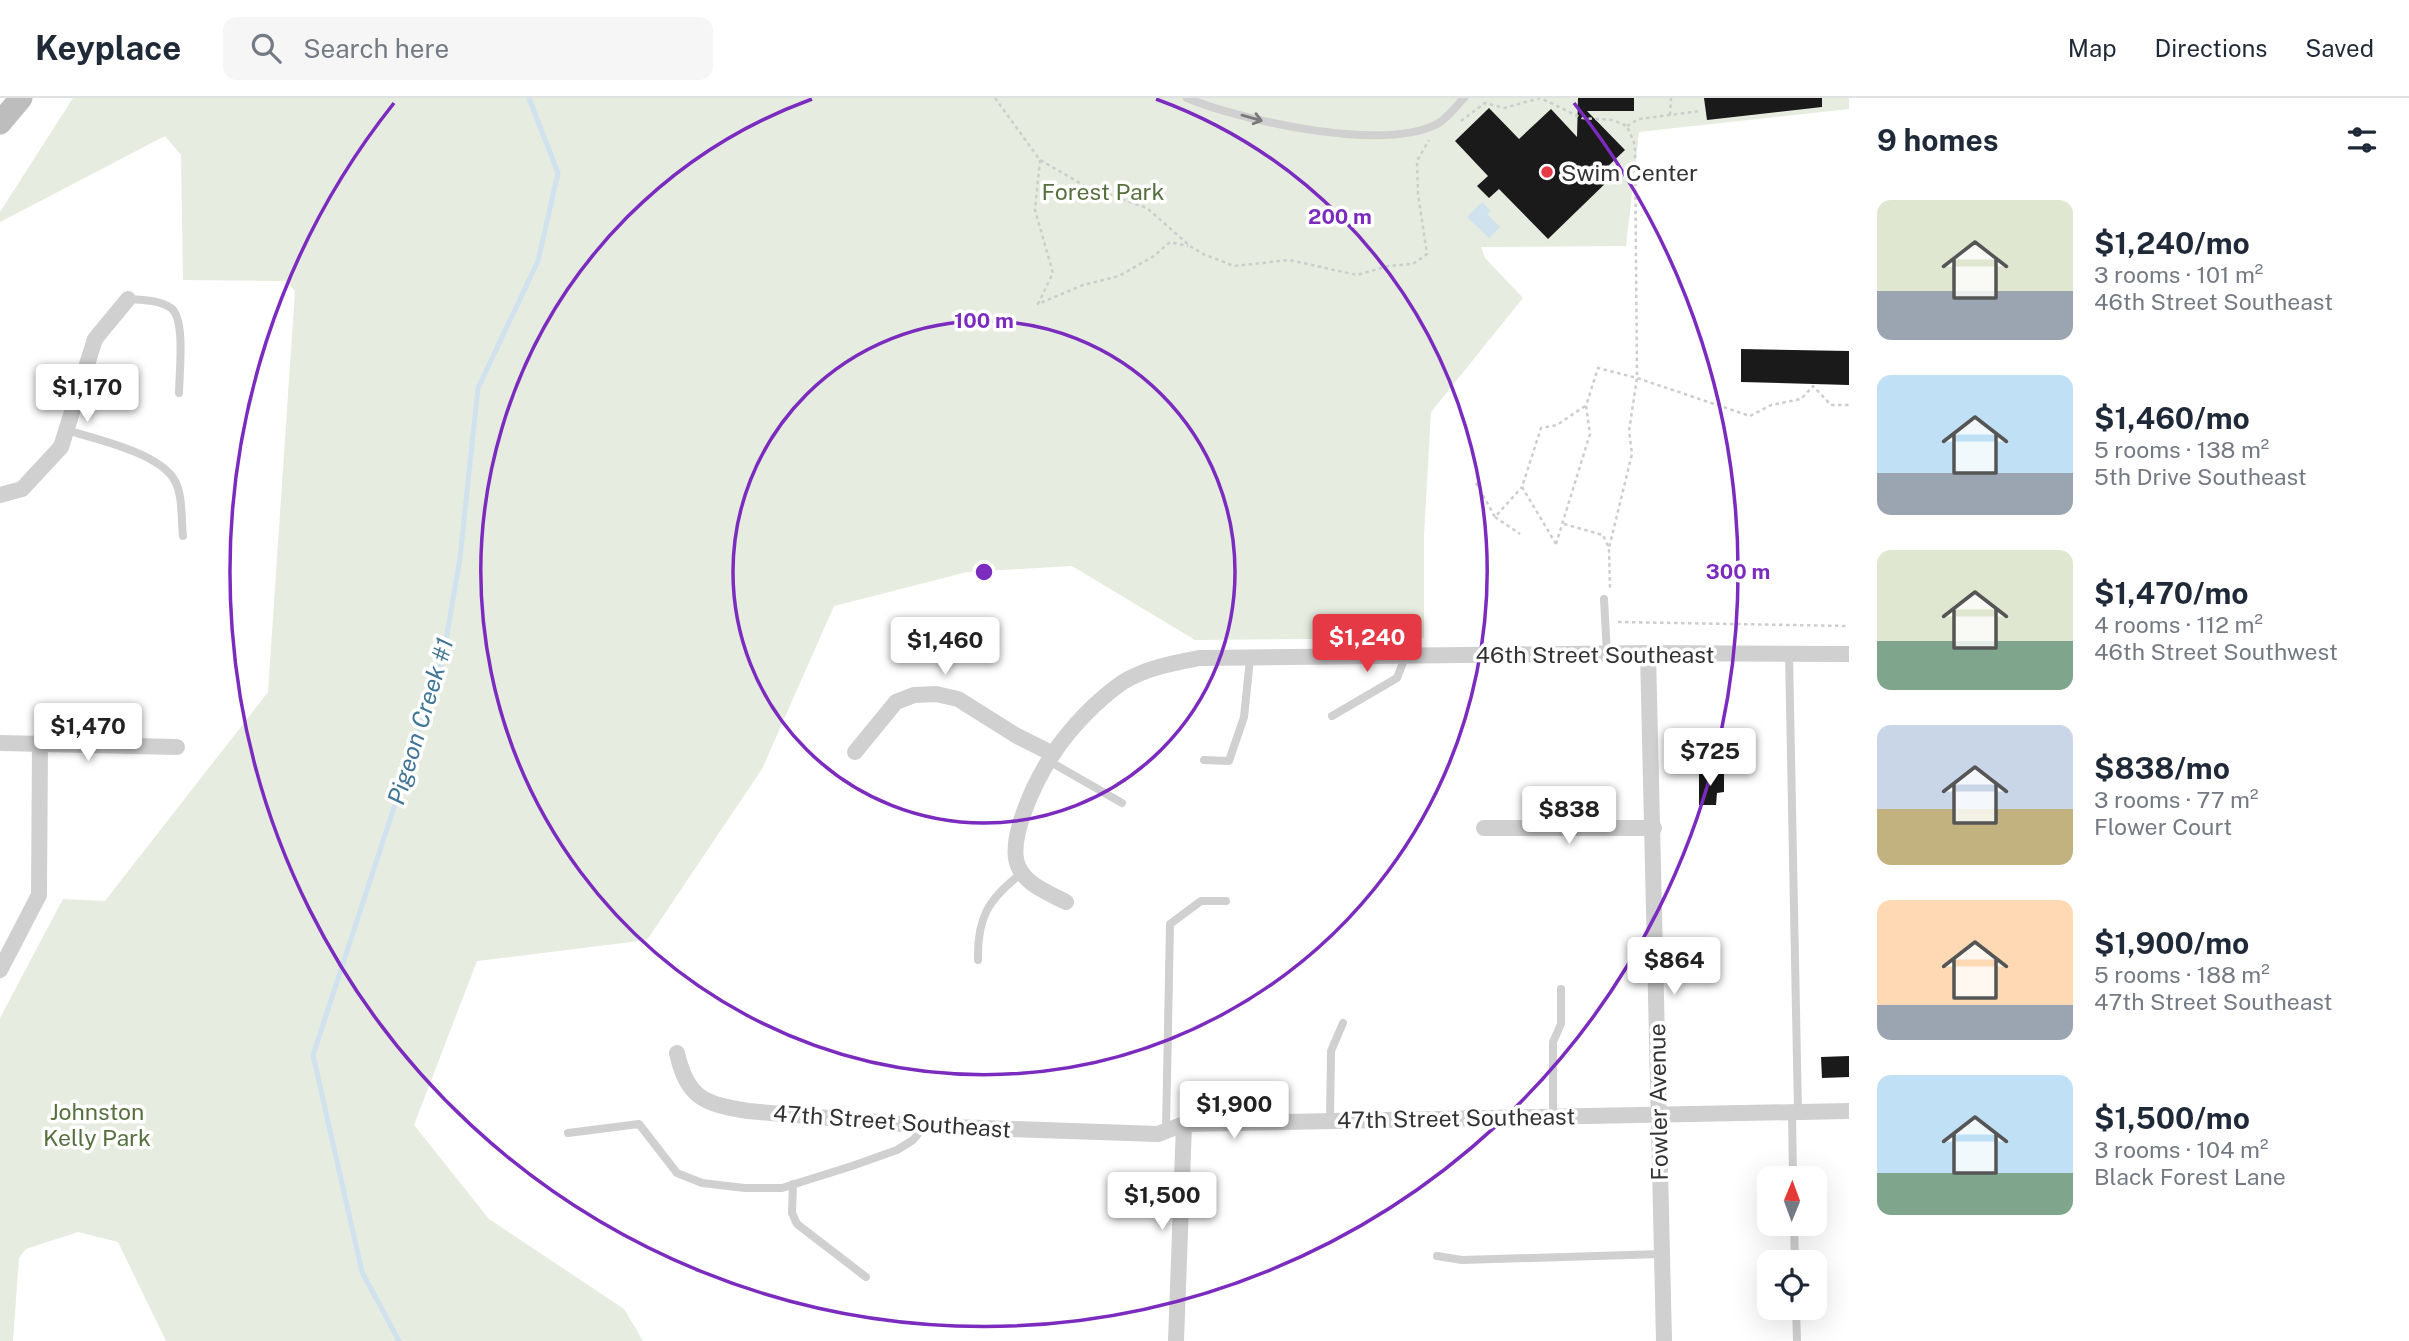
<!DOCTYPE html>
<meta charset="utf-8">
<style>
:root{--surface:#fff;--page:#f6f6f7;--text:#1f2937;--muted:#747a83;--line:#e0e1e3;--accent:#e63946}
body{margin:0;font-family:"Public Sans",sans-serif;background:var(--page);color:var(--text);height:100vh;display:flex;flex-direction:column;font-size:26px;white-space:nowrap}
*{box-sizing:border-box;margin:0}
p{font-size:23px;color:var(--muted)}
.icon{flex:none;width:38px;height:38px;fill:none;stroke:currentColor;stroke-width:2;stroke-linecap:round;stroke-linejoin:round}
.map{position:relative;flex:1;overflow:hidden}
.panel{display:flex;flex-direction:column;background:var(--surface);width:560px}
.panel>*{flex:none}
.needle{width:46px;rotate:1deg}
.fabs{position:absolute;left:1757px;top:1068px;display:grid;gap:14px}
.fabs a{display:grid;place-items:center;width:70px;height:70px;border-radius:14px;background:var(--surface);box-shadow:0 7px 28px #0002;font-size:35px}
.price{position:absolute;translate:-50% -60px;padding:0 16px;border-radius:7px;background:#fff;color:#222;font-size:23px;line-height:46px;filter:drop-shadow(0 2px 4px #0008)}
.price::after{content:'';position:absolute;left:50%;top:42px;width:21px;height:16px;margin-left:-10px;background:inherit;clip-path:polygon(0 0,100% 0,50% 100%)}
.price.selected{background:var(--accent);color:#fff}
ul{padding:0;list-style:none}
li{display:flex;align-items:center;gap:21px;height:175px;padding:0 28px}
li span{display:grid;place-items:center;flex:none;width:196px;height:140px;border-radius:14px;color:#555}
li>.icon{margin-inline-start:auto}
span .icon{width:84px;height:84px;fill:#fffc;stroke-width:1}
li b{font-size:30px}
h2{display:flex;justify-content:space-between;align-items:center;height:84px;padding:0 28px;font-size:30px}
header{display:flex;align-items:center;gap:42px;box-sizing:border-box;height:98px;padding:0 35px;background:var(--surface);border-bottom:2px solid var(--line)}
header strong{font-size:33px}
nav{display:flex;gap:38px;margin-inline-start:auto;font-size:24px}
.search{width:490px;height:63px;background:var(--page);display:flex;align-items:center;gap:18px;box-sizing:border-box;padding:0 24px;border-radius:14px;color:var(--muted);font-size:26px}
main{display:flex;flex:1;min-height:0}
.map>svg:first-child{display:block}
</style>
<header>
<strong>Keyplace</strong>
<div class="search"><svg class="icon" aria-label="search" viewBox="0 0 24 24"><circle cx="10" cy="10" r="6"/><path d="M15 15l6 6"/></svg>Search here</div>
<nav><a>Map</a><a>Directions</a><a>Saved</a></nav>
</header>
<main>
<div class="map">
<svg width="1849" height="1243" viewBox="0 0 1849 1243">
<rect width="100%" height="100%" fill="#fff"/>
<polygon fill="#e6ecdf" points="73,0 1849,0 1849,11 1639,34 1626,148 1481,149 1485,160 1523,200 1431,314 1424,437 1424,540 1195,542 1072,468 967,474 834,508 762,671 647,842 477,863 414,1027 489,1121 624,1211 643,1243 166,1243 118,1144 78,1134 26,1151 19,1160 13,1243 0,1243 0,920 63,801 105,803 268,594 295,193 286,183 183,182 181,57 165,38 0,124 0,114"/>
<polygon fill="#cfe2ee" points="1482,104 1491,113 1487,116 1500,129 1489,140 1467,119"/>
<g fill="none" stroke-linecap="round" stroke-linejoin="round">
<polyline stroke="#cfe2ee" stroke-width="5" points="399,1243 362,1174 313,957 443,560 460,460 478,290 538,163 558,75 529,0"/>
</g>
<g fill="#1a1a1a">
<polygon points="1578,0 1634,0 1634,13 1587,13 1625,52 1605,71 1612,79 1548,141 1499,91 1489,100 1477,88 1488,78 1455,43 1489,10 1519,41 1551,11 1577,39"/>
<polygon points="1704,0 1822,0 1822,9 1707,22"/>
<polygon points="1741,251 1849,253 1849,287 1741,284"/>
<polygon points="1699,676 1724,676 1724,694 1717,695 1716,707 1699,707"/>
<polygon points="1849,958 1849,979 1822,980 1821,959"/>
</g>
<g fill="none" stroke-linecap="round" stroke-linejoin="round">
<g stroke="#cdcdcd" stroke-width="2.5" stroke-dasharray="3.5 3.5" stroke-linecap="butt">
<polyline points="995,0 1040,62 1087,89 1147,110 1190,148 1203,156 1234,168 1289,162 1357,177 1388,168 1413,166 1427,156 1418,96 1417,63 1429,42"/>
<polyline points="1670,17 1671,0"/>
<polyline points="1461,23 1485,5 1504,10 1540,0 1582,20 1612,22 1627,28 1635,47 1637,280 1629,333 1632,356 1609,450"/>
<polyline points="1627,28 1639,21 1700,13"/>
<polyline points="1040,62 1035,112 1053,175 1038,206 1083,187 1119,178 1154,158 1170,144 1188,148"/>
<polyline points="1476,385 1495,419 1522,389"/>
<polyline points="1495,419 1520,436"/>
<polyline points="1564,426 1603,437 1609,450 1610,490"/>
<polyline points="1556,446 1590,336 1586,308 1598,270 1637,280 1750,318 1771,307 1801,301 1813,288 1831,307 1849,307"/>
<polyline points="1556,446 1522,389 1541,330 1557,327 1585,308"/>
<polyline points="1618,524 1849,528"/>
</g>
<g stroke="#d0d0d0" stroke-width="8">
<path d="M 1187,0 C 1242,23 1383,54 1437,26 C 1447,21 1456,8 1464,0"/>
<path d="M 128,201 C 142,202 160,202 171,210 C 186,221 179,277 179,295"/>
<path d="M 66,332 C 96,341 160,355 175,383 C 183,398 181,421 183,438"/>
<polyline points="1604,501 1607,556"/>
<polyline points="1789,556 1798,1014"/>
<polyline points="1332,618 1397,580 1406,557"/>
<polyline points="1204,662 1229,663 1244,619 1250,561"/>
<polyline points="1049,663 1122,705"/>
<path d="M 978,862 C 977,820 988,801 1022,775"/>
<polyline points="1254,995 1254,1024"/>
<polyline points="1207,996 1208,1025"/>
<polyline points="1792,1014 1793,1080"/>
<polyline points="1553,1018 1553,944 1561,926 1561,891"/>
<polyline points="1330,1022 1331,953 1343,925"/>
<polyline points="1166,1031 1170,826 1201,803 1226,803"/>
<polyline points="568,1035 639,1026 677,1075 702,1085 745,1090 782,1090 852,1068 897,1052 913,1042 925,1028"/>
<polyline points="793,1086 792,1115 797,1126 866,1179"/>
<polyline points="1794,1125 1795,1164"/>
<polyline points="1437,1158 1462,1162 1661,1156"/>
<polyline points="1796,1209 1797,1243"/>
</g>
<g stroke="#d0d0d0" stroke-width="16">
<polyline points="0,397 22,391 61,349 95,241 128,201"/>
<polyline points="1648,555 1664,1243"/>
<polyline points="0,645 177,649"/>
<polyline points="855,654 896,604 914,597 936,596 958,601 1017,638 1053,656"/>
<polyline points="1484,730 1654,730"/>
<path d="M 1066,804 C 1049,795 1027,787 1019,770 C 1005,743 1037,680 1053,656 C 1070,630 1097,602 1123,584 C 1146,570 1173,565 1199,560 L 1648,555 L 1849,556"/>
<polyline points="0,872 39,797 40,646"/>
<path d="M 677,955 C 687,1000 704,1006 748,1013 L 925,1028 L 1158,1036 L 1184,1026 L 1849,1013"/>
<polyline points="1176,1243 1184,1026"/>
</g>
<polyline stroke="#bdbdbd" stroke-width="23" points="0,25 21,0"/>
</g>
<defs><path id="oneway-shaft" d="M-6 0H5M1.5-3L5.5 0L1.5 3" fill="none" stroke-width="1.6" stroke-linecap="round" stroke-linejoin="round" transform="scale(1.75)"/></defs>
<use stroke="#7a7a7a" href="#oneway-shaft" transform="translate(1252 20) rotate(16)"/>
<g fill="none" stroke="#7b2cbf" stroke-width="3.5">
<circle cx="984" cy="474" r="251"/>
<path d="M1156 1A503 503 0 1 1 812 1"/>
<path d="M1574 5A754 754 0 1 1 394 5"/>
</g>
<circle fill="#e63946" stroke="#fff" stroke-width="2.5" cx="1547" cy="74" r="7"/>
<g text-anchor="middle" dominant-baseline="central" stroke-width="7" stroke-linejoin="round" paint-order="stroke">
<g font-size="23" fill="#333" stroke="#fff" text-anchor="start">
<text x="1561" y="74">Swim Center</text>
</g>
<g font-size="23" fill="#56703f" stroke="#fff">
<text x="1103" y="93">Forest Park</text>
<text x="97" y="1013">Johnston<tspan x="97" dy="26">Kelly Park</tspan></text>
</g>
<g font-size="23" fill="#333" stroke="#fff">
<text x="1595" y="556">46th Street Southeast</text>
<text transform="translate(1658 1004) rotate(-91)">Fowler Avenue</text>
<text transform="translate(1456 1020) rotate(-1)">47th Street Southeast</text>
<text transform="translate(892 1023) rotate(4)">47th Street Southeast</text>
</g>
<g font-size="24" font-style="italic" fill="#3f7597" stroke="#fff">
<text transform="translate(420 623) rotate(-73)">Pigeon Creek #1</text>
</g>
</g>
<circle cx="984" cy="474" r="10" fill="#7b2cbf" stroke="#fff" stroke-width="3.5"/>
<g font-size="21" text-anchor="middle" font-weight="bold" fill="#7b2cbf" stroke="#fff" stroke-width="7" stroke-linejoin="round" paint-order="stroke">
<text x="1340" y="126">200 m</text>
<text x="984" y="230">100 m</text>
<text x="1738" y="481">300 m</text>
</g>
</svg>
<div class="fabs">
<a><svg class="needle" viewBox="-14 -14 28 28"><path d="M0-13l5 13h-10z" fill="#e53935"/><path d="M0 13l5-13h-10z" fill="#747a83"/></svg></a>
<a><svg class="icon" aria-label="locate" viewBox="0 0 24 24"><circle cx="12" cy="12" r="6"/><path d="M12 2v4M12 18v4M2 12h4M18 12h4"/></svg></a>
</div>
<b class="price" style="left:87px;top:326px">$1,170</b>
<b class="price selected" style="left:1367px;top:576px">$1,240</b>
<b class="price" style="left:945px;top:579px">$1,460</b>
<b class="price" style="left:88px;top:665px">$1,470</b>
<b class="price" style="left:1710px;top:690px">$725</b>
<b class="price" style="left:1569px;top:748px">$838</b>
<b class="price" style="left:1674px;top:899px">$864</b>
<b class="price" style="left:1234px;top:1043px">$1,900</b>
<b class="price" style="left:1162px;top:1134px">$1,500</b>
</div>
<section class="panel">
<h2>9 homes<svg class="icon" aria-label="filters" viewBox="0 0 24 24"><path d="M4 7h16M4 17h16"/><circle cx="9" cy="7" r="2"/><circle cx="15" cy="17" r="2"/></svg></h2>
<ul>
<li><span style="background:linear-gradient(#dfe7d0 65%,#9aa5b1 0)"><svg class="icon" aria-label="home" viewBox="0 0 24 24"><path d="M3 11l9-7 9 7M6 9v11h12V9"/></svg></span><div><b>$1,240/mo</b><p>3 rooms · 101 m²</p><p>46th Street Southeast</p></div></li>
<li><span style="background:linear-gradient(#bfe0f5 70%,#9aa5b1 0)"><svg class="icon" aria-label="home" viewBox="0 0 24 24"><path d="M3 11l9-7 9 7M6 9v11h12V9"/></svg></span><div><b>$1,460/mo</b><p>5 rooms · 138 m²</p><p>5th Drive Southeast</p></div></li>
<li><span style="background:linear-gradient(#dfe7d0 65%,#7fa58c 0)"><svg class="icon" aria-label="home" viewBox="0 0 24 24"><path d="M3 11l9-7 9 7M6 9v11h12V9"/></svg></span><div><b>$1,470/mo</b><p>4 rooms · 112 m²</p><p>46th Street Southwest</p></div></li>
<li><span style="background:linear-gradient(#c9d6e8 60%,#c2b280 0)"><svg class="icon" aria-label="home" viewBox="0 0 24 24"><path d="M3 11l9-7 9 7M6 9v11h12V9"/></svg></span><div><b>$838/mo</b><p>3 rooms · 77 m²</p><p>Flower Court</p></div></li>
<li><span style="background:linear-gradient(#ffd9b3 75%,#9aa5b1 0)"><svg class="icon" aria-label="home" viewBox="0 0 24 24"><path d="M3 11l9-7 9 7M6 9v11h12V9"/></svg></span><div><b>$1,900/mo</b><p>5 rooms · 188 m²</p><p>47th Street Southeast</p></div></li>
<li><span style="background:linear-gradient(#bfe0f5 70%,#7fa58c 0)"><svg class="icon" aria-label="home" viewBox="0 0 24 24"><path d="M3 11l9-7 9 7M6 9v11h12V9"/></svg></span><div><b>$1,500/mo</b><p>3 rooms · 104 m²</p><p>Black Forest Lane</p></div></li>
</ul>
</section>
</main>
